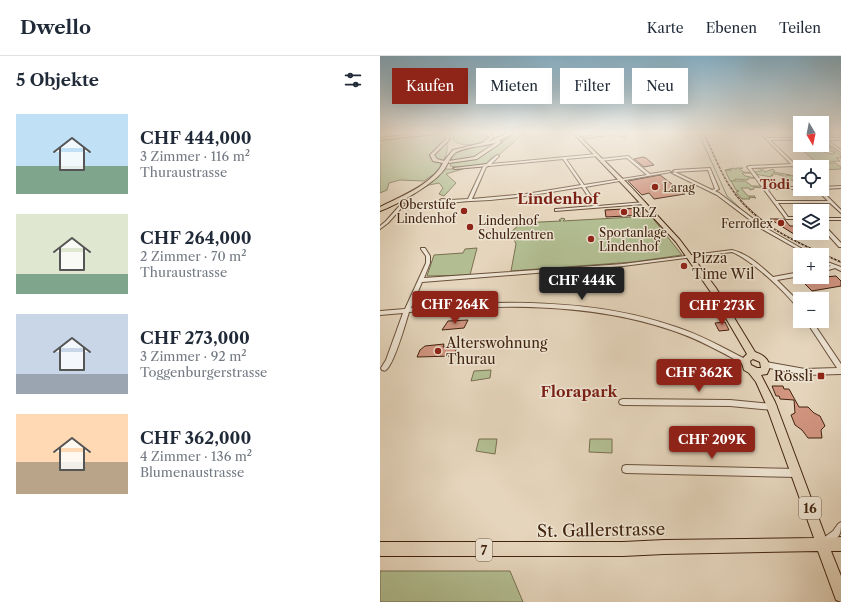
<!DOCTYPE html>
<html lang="de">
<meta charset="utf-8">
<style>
:root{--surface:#fff;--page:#f6f6f7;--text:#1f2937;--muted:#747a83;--line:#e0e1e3;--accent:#8f2418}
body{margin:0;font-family:"Libre Caslon Text",serif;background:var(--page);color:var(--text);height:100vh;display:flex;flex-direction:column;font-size:15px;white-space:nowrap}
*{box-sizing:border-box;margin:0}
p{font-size:13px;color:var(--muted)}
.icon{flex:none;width:22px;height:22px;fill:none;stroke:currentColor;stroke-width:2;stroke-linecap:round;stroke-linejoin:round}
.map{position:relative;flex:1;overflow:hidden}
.side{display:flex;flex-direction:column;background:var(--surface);width:380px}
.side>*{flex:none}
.top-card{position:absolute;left:12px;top:12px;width:380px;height:36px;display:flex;gap:8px}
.needle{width:26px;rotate:170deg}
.tools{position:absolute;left:413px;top:60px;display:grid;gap:8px}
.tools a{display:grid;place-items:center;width:36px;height:36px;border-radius:0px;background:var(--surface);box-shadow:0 4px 16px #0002;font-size:20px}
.price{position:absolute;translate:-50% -34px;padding:0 9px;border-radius:4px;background:var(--accent);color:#fff;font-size:13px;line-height:26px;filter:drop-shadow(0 1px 2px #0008)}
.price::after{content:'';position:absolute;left:50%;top:24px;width:12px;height:9px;margin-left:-6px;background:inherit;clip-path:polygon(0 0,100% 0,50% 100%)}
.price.active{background:#222;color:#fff}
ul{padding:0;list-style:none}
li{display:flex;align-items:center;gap:12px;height:100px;padding:0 16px}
li span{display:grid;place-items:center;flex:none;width:112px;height:80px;border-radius:0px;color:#555}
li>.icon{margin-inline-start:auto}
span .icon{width:48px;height:48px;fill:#fffc;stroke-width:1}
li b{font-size:17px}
h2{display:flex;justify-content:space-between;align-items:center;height:48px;padding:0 16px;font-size:17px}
.pill{padding:0 14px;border-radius:0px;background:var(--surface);box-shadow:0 4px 16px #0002;font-size:14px;line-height:36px}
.pill.active{background:var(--accent);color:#fff}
header{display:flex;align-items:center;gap:24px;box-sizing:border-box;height:56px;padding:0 20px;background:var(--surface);border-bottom:1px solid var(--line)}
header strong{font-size:19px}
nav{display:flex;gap:22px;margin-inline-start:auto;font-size:14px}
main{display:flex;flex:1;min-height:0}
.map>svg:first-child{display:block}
</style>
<header>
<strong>Dwello</strong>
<nav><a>Karte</a><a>Ebenen</a><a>Teilen</a></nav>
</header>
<main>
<section class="side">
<h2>5 Objekte<svg class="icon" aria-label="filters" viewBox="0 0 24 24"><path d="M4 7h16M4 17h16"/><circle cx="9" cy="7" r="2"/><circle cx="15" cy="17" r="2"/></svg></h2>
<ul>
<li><span style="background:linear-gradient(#bfe0f5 65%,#7fa58c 0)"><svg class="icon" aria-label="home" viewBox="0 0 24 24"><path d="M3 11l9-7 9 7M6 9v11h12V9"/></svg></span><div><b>CHF 444,000</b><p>3 Zimmer · 116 m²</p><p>Thuraustrasse</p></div></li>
<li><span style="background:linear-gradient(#dfe7d0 75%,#7fa58c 0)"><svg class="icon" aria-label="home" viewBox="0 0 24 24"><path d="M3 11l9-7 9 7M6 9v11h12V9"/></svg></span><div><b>CHF 264,000</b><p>2 Zimmer · 70 m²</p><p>Thuraustrasse</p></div></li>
<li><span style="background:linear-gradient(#c9d6e8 75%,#9aa5b1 0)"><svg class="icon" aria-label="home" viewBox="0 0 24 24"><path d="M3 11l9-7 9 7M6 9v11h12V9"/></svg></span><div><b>CHF 273,000</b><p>3 Zimmer · 92 m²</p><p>Toggenburgerstrasse</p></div></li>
<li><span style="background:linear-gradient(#ffd9b3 60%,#b9a48a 0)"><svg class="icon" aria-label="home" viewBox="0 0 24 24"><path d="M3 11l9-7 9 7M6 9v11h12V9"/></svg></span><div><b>CHF 362,000</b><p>4 Zimmer · 136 m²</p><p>Blumenaustrasse</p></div></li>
</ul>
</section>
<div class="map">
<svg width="461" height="546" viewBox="0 0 461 546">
<rect width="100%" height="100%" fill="#e5d5bc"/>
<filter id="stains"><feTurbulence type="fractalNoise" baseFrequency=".005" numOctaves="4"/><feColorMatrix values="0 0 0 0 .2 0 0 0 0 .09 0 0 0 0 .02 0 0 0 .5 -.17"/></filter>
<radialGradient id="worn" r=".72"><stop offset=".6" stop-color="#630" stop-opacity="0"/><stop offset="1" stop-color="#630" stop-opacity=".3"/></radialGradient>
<g fill="#b2be92" stroke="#7a7050">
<path d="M 94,76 L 106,78 L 111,81 C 103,88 82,93 73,84 L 73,77 Z"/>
<polygon points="136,76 153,76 141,80 120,98 111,102 105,109 77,111 70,110 72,100 77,95 124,83 95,101 72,107 90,104 102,100"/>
<polygon points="67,78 64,86 50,100 51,103 63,107 53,100 67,86 67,96 62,109 62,107 60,108 62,110 54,118 44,125 20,124 9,127 7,134 0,137 0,84"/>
<polygon points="418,84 420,84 420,88 418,88 421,91 429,89 434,93 439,92 432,90 449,90 442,87 449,88 456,93 448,93 451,91 446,91 445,94 436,94 451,98 456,97 450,95 456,95 461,99 461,102 456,102 460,105 437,107 414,87 418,87"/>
<polygon points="455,107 461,111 461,113 442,114 442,111 420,109"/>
<path d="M 386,111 L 387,112 L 382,112 L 385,116 L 393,113 L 395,115 L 393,116 L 410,119 L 406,119 L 415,120 L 414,119 L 419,120 L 417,117 L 420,117 L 420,126 C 406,125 406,118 392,118 L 393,120 L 391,119 L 391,121 L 375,118 L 374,116 L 382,115 L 380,113 L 371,112 Z"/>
<polygon points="354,112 356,114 356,112 363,112 359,113 364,116 372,117 362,117 365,120 375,122 368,122 368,124 355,123 355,125 350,125 345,114 352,114 345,114"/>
<polygon points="64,113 83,113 66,118 76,127 64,140 59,138 63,132 59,127 49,129 28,140"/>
<polygon points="351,125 365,125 372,130 380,130 382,132 374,131 374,133 370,134 369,132 361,132 368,140 375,140 374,141 376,142 369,141 370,143 362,143 356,136 359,135 356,134"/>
<polygon points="271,160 302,199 253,206 131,215 136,188 131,176 141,167 181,165 179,164 182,162 185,163 183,165"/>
<polygon points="97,192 90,219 47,220 54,199 83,197 85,193"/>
<polygon points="111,314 110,322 91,325 94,315"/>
<polygon points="99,383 117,383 115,398 96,395"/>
<polygon points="210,383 232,383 232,397 209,396"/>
<polygon points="0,515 130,515 143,546 0,546"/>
</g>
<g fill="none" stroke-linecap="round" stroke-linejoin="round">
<polyline stroke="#747d6d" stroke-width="1" points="318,76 347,140 360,152"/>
</g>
<g fill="#d19580" stroke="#41230f">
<polygon points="263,101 266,102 274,109 264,111 254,103"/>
<polygon points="280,119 305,138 274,143 269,137 262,139 248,125"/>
<polygon points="261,152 264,159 226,161 225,154"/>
<polygon points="390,163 404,163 410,170 417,170 420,177 425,180 417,180"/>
<polygon points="456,220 461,225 461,230 432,235 420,223"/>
<polygon points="88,264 84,272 62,274 68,265"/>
<polygon points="345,266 349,274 339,275 335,267"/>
<polygon points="64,288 63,291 78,290 73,300 37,301 40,294 45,290"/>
<polygon points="392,330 403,330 404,333 409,333 419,351 428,351 434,357 440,360 445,370 441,374 442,382 428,382 422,374 415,369 411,359 415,357 414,344 400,343 399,340 396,340"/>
</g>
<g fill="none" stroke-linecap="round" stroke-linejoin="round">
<defs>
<g id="minor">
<polygon points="235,76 245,80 244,81 234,78 199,83 198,82"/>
<polygon points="379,76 382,76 388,82 420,82 420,84 390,84 420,113 420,116 413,110 371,112 386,131 420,131 420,133 387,133 396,145 448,145 436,133 440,133 461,154 461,157 450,147 398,147 408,161 420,161 420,163 406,163 367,111 369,110 411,108"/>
<rect x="442" y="76" width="19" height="2"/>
<polygon points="442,81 444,82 461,82 461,84 446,84 461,94 461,96 442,83"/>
<path d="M 217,98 L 218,100 L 186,103 L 204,129 L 267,119 L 247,102 L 220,105 L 221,103 L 248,100 L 270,118 L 289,115 L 291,116 L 205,131 L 218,150 L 265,146 L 265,148 L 264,148 L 175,155 L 175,153 L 176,153 L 214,150 L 202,131 C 165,137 128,144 91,145 C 80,145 70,149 60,144 L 62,143 L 70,144 L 88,143 L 103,111 L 117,99 L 119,100 L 111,108 ZM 183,103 L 201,129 L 146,138 L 92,143 L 106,111 L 108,110 Z"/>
<polygon points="330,112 339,133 335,135 339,137 384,171 433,199 428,199 382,173 337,139 292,117 295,116 332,134 335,133 328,114 295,116 293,115 295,114"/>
<polygon points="461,130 461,132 442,133 442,131"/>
<polygon points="22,147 25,148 8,167 0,173 0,170 6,165"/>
<rect x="442" y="162" width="19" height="2"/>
<polygon points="442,168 443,168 461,187 461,191 459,191 442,172"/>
<path d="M 41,192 L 45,192 L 50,200 L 50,207 L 44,222 L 243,208 L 352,194 C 368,198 381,210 393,221 L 420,216 L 420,220 L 397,224 L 420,247 L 420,253 L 418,252 C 404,235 372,204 352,196 L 243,210 L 42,226 L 31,252 C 116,244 214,242 296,271 C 321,279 344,292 367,304 L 368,306 L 367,308 L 365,309 L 363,308 C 340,295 316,282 291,274 C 208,246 116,248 29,256 C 25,269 15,305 7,313 C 5,315 5,315 2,314 L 1,312 L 6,304 L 23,257 L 0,259 L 0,255 L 25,253 L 46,207 L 46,200 L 41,193 Z"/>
<polygon points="442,204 461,211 461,215 455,212 442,216 442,212 451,210 442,207"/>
<polygon points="426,265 432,265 461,308 461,318 425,319 384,311 383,309 384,307 386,306 425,313 457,312"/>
<polygon points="243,343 350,344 393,348 396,349 397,351 396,353 393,354 350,350 243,349 240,348 239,346 240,344"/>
<polygon points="246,409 417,413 420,414 421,417 420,420 417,421 246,417 243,416 242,413 243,410"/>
<path d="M 461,466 C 461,476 461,479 454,485 C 451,487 449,489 445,491 L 442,489 L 440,486 L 442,483 L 453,475 L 458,468 Z"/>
</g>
<path id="major" d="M 192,76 L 195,76 L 250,130 L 300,184 L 336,232 L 375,296 C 383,299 388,302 390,311 L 387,318 L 381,319 L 395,346 L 446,482 L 461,481 L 461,495 L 451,495 L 461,520 L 461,546 L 456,544 L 438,495 L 284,498 L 243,500 L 0,500 L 0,486 L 243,486 L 284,484 L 434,482 L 385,346 L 376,326 L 369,317 L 364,314 L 361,304 L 367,298 L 330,235 L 296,186 L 246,132 ZM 373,303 L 380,306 L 381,312 L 377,312 L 371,309 L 370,305 Z"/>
<g id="highway">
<polygon points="53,76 71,76 0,84 0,82"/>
<path d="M 99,76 L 110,77 L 113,80 L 113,82 L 108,86 L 130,76 L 136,76 L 119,85 L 122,86 L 97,103 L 69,107 L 69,105 L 94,101 L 117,86 C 107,90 83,91 75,97 C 69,102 68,109 63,115 C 52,129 17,149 0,155 L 0,151 C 20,141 53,128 63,107 L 53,105 L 50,99 L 67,82 L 70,83 L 54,99 L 57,103 L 64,105 L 73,94 L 102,87 L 110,81 Z"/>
<polygon points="107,108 109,108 109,110 75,113 73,112"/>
</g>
</defs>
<use href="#minor" stroke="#6a503a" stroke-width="2"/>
<use href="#major" stroke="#41230f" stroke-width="2"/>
<use href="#highway" stroke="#41230f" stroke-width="2"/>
<use href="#minor" fill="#eee4d3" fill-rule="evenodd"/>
<use href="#major" fill="#e5d5bc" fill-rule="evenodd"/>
<use href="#highway" fill="#e5d5bc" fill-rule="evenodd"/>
<defs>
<path id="rail" d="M 323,76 C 332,93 338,112 349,129 C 374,169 419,188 461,206"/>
</defs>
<use href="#rail" stroke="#41230f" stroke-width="1.5"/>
<use href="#rail" stroke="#eee4d3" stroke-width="1" stroke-dasharray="2" stroke-linecap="butt"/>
<defs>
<polyline id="highway-bridge" points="68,76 68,80"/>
</defs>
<use href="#highway-bridge" stroke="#41230f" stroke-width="5.5" stroke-linecap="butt"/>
<use href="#highway-bridge" stroke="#e5d5bc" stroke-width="4.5"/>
</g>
<linearGradient id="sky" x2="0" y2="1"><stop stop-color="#87b6d0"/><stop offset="0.5" stop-color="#f3ece1"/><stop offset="1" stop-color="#f3ece1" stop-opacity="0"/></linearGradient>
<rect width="461" height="153" fill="url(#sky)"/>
<g fill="#8f2418" stroke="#eee4d3" stroke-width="1.5">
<circle cx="275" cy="131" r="4"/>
<circle cx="84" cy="155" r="4"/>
<circle cx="244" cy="156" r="4"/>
<circle cx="401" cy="167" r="4"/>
<circle cx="90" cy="171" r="4"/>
<circle cx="211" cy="183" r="4"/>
<circle cx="304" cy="210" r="4"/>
<circle cx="58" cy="295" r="4"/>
<rect x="437" y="316" width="8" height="8" rx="2"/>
</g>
<g text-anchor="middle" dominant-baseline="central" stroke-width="3" stroke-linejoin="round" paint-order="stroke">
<g font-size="12" fill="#41230f" stroke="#eee4d3" text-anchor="start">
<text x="283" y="131">Larag</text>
<text x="76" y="148" text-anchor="end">Oberstufe<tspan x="76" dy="14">Lindenhof</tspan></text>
<text x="252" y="156">RLZ</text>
<text x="98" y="164">Lindenhof<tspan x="98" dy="14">Schulzentren</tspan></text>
<text x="393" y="167" text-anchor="end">Ferroflex</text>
<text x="219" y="176">Sportanlage<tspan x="219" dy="14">Lindenhof</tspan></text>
</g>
<g font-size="13" font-weight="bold" fill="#7a1f14" stroke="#eee4d3">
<text x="395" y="128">Tödi</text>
</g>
<g fill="#eee4d3" stroke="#755d4a" stroke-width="1">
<rect x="419" y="441" width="22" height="22" rx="3"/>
<rect x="96" y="483" width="16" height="22" rx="3"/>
</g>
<g font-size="13" font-weight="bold" fill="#41230f">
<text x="430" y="452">16</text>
<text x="104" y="494">7</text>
</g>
<g font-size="14" fill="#41230f" stroke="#eee4d3" text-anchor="start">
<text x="312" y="202">Pizza<tspan x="312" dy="16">Time Wil</tspan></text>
<text x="66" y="287">Alterswohnung<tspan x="66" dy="16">Thurau</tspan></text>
<text x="433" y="320" text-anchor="end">Rössli</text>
</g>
<g font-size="15" font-weight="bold" fill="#7a1f14" stroke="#eee4d3">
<text x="178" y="142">Lindenhof</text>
</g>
<g font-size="15" font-weight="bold" fill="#7a1f14" stroke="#eee4d3">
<text x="199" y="335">Florapark</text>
</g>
<g font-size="17" fill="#41230f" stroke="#eee4d3">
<text transform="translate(221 474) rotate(-1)">St. Gallerstrasse</text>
</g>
</g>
<rect width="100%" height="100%" filter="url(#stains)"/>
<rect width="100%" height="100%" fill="url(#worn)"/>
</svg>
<div class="tools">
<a><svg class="needle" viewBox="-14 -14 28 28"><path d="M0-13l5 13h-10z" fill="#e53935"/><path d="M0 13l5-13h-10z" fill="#747a83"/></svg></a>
<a><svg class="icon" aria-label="locate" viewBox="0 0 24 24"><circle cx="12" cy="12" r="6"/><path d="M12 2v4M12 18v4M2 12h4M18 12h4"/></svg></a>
<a><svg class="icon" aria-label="layers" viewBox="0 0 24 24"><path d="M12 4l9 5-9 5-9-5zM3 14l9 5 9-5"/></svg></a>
<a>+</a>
<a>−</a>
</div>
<b class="price active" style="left:202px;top:245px">CHF 444K</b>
<b class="price" style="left:75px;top:269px">CHF 264K</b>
<b class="price" style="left:342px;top:270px">CHF 273K</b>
<b class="price" style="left:319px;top:337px">CHF 362K</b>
<b class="price" style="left:332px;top:404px">CHF 209K</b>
<div class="top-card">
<a class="pill active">Kaufen</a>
<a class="pill">Mieten</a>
<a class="pill">Filter</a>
<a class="pill">Neu</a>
</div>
</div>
</main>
